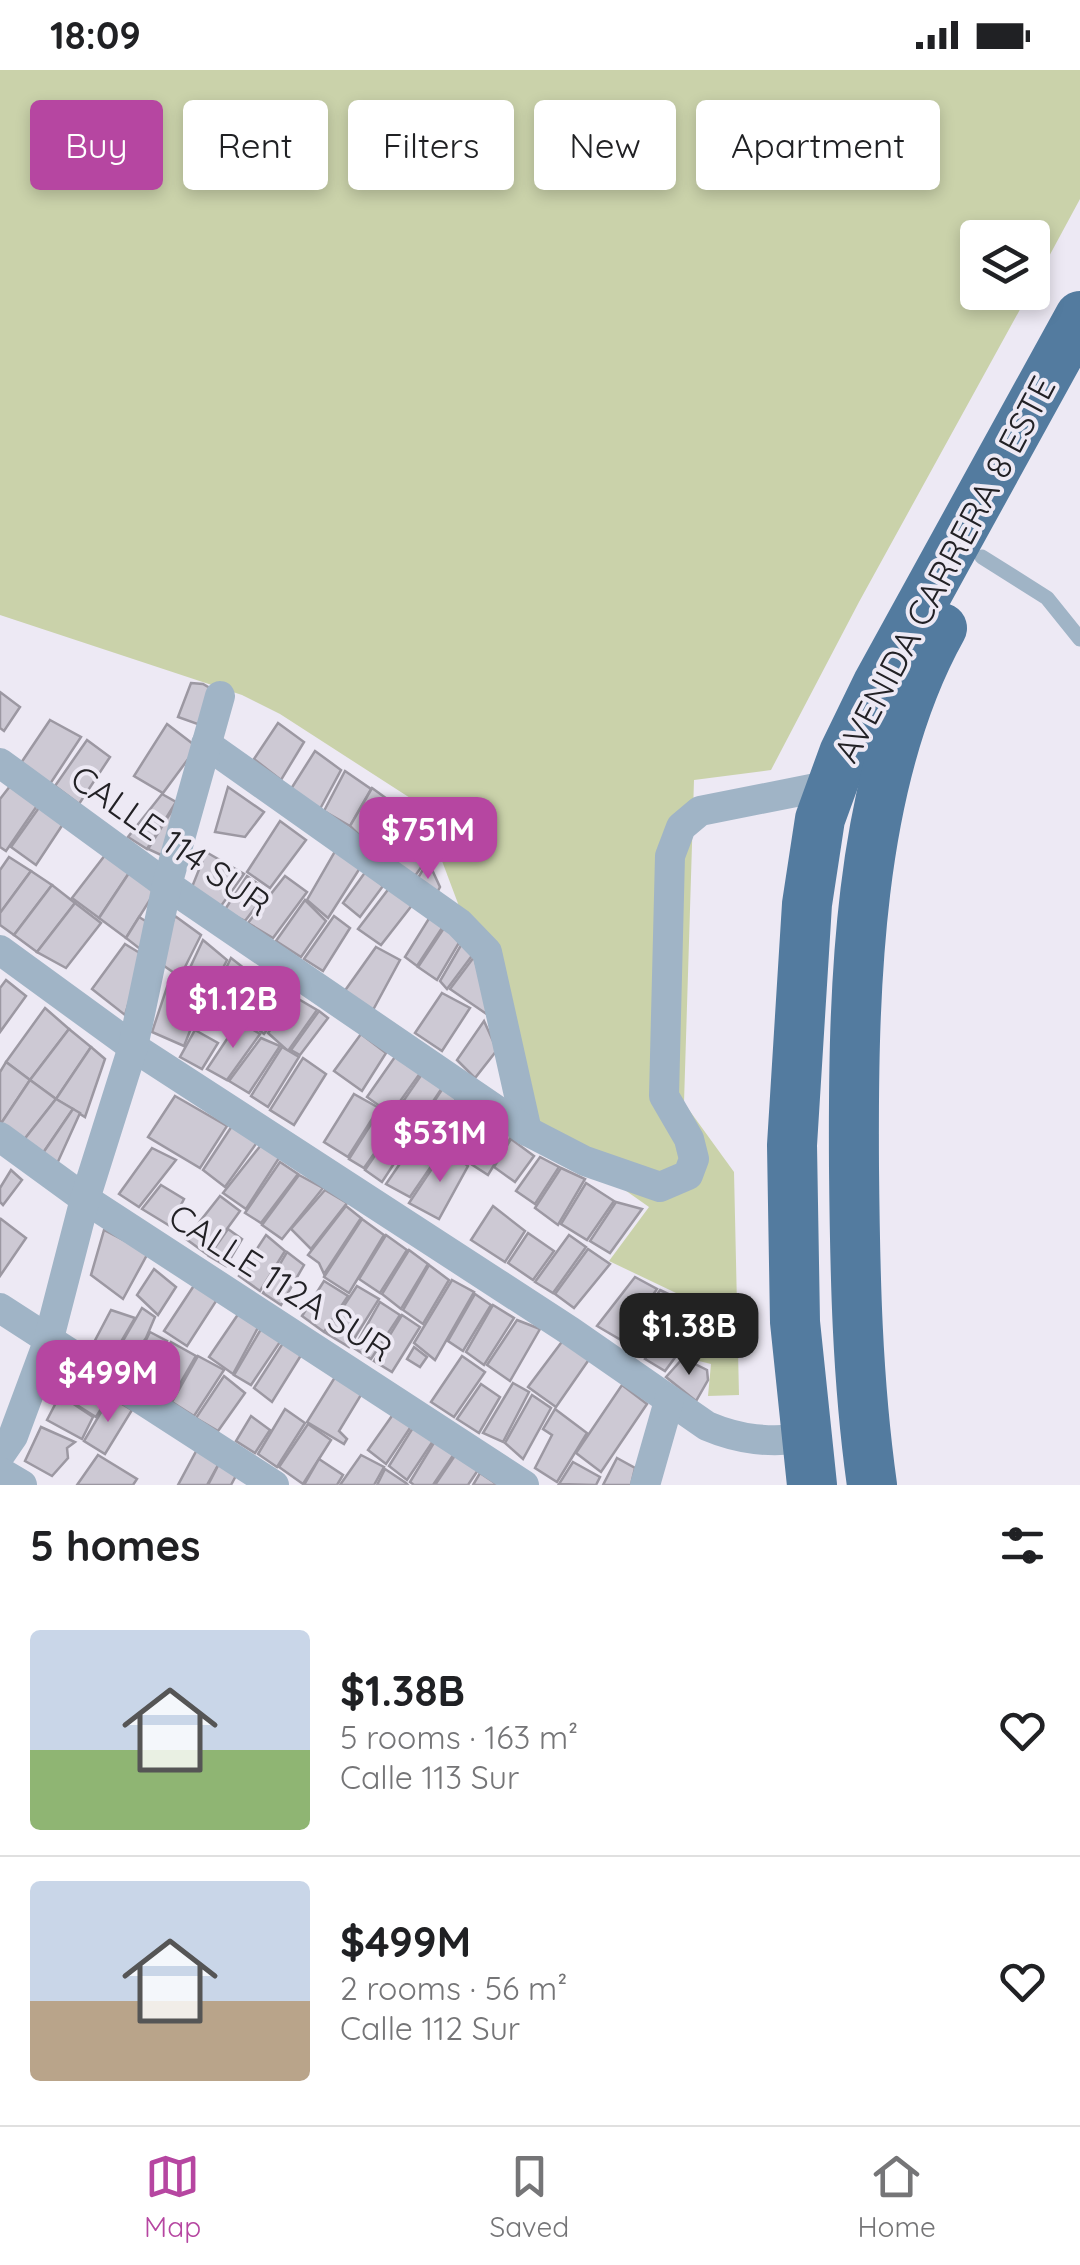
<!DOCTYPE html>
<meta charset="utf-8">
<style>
:root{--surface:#fff;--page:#f2f2f2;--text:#202124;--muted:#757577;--line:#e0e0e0;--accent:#b646a1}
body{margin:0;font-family:Quicksand,sans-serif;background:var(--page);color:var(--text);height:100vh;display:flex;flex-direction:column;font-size:38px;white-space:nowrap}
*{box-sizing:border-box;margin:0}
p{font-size:32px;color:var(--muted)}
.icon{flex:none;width:55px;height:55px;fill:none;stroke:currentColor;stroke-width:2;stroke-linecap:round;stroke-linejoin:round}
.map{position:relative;height:1415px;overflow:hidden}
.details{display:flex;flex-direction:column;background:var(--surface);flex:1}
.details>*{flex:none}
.banner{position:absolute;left:30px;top:30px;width:1020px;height:90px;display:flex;gap:20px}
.buttons{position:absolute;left:960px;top:150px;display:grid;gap:20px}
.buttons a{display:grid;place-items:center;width:90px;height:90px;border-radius:10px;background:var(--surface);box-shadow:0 5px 15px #0003;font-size:50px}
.price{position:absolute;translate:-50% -85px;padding:0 22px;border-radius:20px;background:var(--accent);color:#fff;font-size:32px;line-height:65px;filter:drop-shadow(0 2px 5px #0008)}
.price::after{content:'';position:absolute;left:50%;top:60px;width:30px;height:22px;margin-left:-15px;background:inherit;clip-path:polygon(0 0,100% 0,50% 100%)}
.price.current{background:#222;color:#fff}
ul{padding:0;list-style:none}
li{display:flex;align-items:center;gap:30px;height:250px;padding:0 30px}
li+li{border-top:2px solid var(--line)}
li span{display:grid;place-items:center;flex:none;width:280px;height:200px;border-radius:10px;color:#555}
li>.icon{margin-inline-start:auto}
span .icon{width:120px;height:120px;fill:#fffc;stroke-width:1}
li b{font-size:42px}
h2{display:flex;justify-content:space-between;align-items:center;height:120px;padding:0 30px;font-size:42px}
.pill{padding:0 35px;border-radius:10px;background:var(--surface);box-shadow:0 5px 15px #0003;font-size:35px;line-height:90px}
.pill.current{background:var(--accent);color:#fff}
.status{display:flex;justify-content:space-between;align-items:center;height:70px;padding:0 50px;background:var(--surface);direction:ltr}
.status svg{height:28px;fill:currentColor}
.menu{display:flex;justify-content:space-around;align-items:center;height:140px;border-top:2px solid var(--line);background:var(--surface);font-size:28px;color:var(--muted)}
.menu a{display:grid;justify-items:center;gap:5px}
.menu .current{color:var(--accent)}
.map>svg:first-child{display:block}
</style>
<div class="status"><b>18:09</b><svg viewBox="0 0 49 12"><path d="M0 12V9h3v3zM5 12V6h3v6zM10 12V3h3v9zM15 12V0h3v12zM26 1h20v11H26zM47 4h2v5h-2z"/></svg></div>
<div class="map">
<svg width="1080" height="1415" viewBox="0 0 1080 1415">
<rect width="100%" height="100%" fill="#ede9f4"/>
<polygon fill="#cad2aa" points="0,0 1080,0 1080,129 1033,216 1032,168 978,168 978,222 1029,223 859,532 771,700 694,710 684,1033 734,1102 739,1325 708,1326 711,1294 687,1288 697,1233 609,1191 649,1137 538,1059 501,948 421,735 280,644 242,625 0,545"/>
<g fill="#cdc9d4" stroke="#9c98a2" stroke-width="2.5">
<polygon points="191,613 203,614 215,621 203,656 178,647"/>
<polygon points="0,622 20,637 4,661 0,658"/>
<polygon points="50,650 81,667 50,714 21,693"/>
<polygon points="278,653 304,672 281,710 254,689"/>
<polygon points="167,654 197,677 163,723 134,706"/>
<polygon points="87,670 110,687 79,734 55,716"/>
<polygon points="315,681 341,700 320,739 291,719"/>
<polygon points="345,701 371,719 350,756 324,741"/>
<polygon points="14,711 41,730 6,781 0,777 0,729"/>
<polygon points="228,717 264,742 245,767 215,762"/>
<polygon points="372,718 390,731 366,772 350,756"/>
<polygon points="162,724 176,732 147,779 128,767"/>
<polygon points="43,732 67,748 36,795 11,777"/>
<polygon points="392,733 414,753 385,798 361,781"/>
<polygon points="176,734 172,790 148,779"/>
<polygon points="280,751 306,770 270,818 247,802"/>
<polygon points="413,758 422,796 408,816 388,800"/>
<polygon points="337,778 360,798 328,848 307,830"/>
<polygon points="109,780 133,797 99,848 72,828"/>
<polygon points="206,782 244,804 221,836 190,822"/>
<polygon points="9,787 31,801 0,843 0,800"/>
<polygon points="428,791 440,817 433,830 415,813"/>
<polygon points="133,797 158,817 126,868 99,848"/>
<polygon points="31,801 52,815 14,865 0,855 0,843"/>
<polygon points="366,801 383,816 360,847 343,833"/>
<polygon points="247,806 268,821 245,851 224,841"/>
<polygon points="285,806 307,822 273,868 248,853"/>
<polygon points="52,815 75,833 37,882 14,865"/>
<polygon points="390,817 413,834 381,875 358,859"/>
<polygon points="305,830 326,851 301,887 276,871"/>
<polygon points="75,833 101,853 66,898 37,882"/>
<polygon points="433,842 444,855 417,896 405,887"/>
<polygon points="175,846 201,865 180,907 157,891"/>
<polygon points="334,846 350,858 323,901 304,889"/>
<polygon points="139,847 152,855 144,882 126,868"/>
<polygon points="448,852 463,866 437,910 418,897"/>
<polygon points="203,870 227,890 204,935 180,919"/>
<polygon points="464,870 477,879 447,919 440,911"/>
<polygon points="125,874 143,885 125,945 92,919"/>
<polygon points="376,877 400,890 373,940 344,922"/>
<polygon points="474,887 491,947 450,919"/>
<polygon points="231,888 249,902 221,953 205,942"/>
<polygon points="253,900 272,912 247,951 232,942"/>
<polygon points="6,910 26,926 0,962 0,918"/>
<polygon points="275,914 292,926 264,964 250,953"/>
<polygon points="167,917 200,936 184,976 152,962"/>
<polygon points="442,923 470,938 442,981 415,963"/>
<polygon points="295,927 317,940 288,981 268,963"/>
<polygon points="45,938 69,959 30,1010 6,992"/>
<polygon points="319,941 328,948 300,985 291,980"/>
<polygon points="239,951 260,964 227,1010 207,999"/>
<polygon points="484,951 497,980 475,1008 457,990"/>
<polygon points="69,959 91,977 56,1029 30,1010"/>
<polygon points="195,960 218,973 202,999 180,987"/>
<polygon points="361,964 386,983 362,1021 334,1001"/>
<polygon points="261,968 280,976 249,1023 229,1011"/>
<polygon points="91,977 105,989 85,1047 56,1029"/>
<polygon points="282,977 299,987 268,1037 251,1026"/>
<polygon points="397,984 421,1002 391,1044 367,1027"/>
<polygon points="303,988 326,1004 294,1055 270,1040"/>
<polygon points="6,992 30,1010 0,1055 0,1002"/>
<polygon points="422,1004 442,1018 416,1057 393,1046"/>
<polygon points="30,1010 56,1029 23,1071 0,1055"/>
<polygon points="443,1018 457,1028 434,1061 420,1053"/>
<polygon points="354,1024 379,1038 348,1087 324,1072"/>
<polygon points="175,1026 227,1056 200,1098 148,1067"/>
<polygon points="56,1029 73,1039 41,1086 23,1071"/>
<polygon points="459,1029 474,1039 453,1073 435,1062"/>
<polygon points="479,1036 494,1046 470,1084 453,1074"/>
<polygon points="73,1039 80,1043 56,1096 41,1086"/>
<polygon points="380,1040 397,1051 364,1098 349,1089"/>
<polygon points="497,1046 516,1059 488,1105 468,1092"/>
<polygon points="398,1052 416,1060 382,1112 365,1100"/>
<polygon points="232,1056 258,1071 225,1117 203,1100"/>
<polygon points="421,1063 445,1076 410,1127 386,1114"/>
<polygon points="511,1069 534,1086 515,1112 494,1097"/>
<polygon points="261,1075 281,1085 246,1139 223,1123"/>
<polygon points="152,1078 176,1090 139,1137 119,1124"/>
<polygon points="445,1079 468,1096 439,1149 409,1133"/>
<polygon points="540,1087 559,1097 535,1134 516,1121"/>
<polygon points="280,1092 298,1104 261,1153 245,1143"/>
<polygon points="561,1098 585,1109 558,1155 535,1138"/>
<polygon points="11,1100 22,1110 3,1135 0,1132 0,1118"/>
<polygon points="299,1105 323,1118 282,1169 262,1155"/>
<polygon points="586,1113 614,1131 587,1170 561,1154"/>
<polygon points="161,1115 184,1129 170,1156 142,1139"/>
<polygon points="325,1120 347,1133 311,1179 291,1159"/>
<polygon points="220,1126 240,1141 208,1185 186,1169"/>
<polygon points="616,1132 642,1139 610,1183 590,1171"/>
<polygon points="346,1136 361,1148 324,1204 319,1193 308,1185"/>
<polygon points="493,1136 525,1161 505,1192 471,1170"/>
<polygon points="1,1149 26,1168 0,1206 0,1151"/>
<polygon points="362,1149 384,1165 349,1223 324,1207"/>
<polygon points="228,1159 242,1169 226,1196 209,1186"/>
<polygon points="104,1160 148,1183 123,1229 91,1205"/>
<polygon points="528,1163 554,1181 533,1210 508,1193"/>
<polygon points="266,1165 285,1181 260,1221 239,1206"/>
<polygon points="386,1165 407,1180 380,1223 359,1209"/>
<polygon points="569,1165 586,1177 553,1223 535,1212"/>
<polygon points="588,1179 610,1194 574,1238 555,1224"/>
<polygon points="409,1180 428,1194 401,1239 382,1224"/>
<polygon points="287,1182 304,1195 281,1235 263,1223"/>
<polygon points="429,1195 449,1210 423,1254 403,1240"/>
<polygon points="154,1199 176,1217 158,1245 137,1225"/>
<polygon points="635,1207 657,1219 621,1270 597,1256"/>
<polygon points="452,1210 474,1222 435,1290 414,1273"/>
<polygon points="197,1211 220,1225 187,1276 164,1261"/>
<polygon points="324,1211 348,1226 324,1262 302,1246"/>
<polygon points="357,1216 379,1229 349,1277 326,1263"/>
<polygon points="660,1220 683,1231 645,1285 624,1272"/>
<polygon points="475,1224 491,1235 463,1281 448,1271"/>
<polygon points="380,1232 400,1245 371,1289 354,1278"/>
<polygon points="686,1233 694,1237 688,1270 665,1301 645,1289"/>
<polygon points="493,1235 514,1248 484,1295 466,1282"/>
<polygon points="142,1238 155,1247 146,1268 125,1298 112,1290"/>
<polygon points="111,1240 135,1248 111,1289 91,1278"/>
<polygon points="241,1240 261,1252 233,1304 209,1287"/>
<polygon points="402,1245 420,1257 392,1302 374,1291"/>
<polygon points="517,1250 540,1259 510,1311 487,1295"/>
<polygon points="264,1254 284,1266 251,1315 234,1305"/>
<polygon points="150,1262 167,1271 149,1300 135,1292"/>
<polygon points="564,1269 590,1288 556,1337 528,1317"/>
<polygon points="285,1270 303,1282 272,1332 254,1318"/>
<polygon points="171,1272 196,1286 170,1331 143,1312"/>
<polygon points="414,1277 427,1287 420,1297 407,1289"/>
<polygon points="198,1286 224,1300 194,1346 172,1332"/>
<polygon points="462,1286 485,1302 454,1347 431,1332"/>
<polygon points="683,1288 707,1300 708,1310 696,1331 666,1307"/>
<polygon points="64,1296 109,1326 96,1347 53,1320"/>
<polygon points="337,1304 364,1320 339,1361 347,1369 344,1374 307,1352"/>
<polygon points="224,1306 245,1323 218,1361 196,1348"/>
<polygon points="513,1313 529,1322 503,1372 483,1363"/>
<polygon points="481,1314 500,1327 479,1363 457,1349"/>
<polygon points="622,1315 647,1334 601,1402 576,1383"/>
<polygon points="60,1325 93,1347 82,1369 47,1350"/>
<polygon points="532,1325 551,1338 523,1389 505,1373"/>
<polygon points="110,1327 132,1340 105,1384 84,1371"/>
<polygon points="285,1339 305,1353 277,1397 258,1384"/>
<polygon points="555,1339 587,1363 557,1412 535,1398 552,1365 543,1359"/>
<polygon points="394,1343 412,1355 386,1394 368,1380"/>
<polygon points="251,1346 270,1360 255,1383 236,1371"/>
<polygon points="308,1354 331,1370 303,1414 279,1397"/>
<polygon points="414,1356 433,1371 407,1410 389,1396"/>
<polygon points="41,1357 75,1372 67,1378 68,1388 52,1406 25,1391"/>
<polygon points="435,1371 454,1384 433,1415 414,1415 410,1412"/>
<polygon points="200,1374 223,1386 207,1415 178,1415"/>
<polygon points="456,1384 478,1400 468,1415 435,1415"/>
<polygon points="98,1385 137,1409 133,1415 77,1415"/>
<polygon points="361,1385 384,1397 374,1415 340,1415"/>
<polygon points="223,1386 240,1398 231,1415 208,1415"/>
<polygon points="617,1388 635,1398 631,1415 603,1415"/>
<polygon points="319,1389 343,1405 337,1415 304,1415"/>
<polygon points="573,1392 600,1407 596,1415 559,1414"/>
<polygon points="385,1399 406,1413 408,1415 377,1415"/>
<polygon points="480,1403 498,1415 473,1415"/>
</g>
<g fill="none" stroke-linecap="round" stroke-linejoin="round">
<polyline stroke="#a0b4c6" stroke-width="15" points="982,487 1047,528 1080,569"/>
<g stroke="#a0b4c6" stroke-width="30">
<polyline points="206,674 459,853 487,882 527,1061"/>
<polyline points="0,693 167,815 527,1061 585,1091 660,1117 688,1105 694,1089 689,1069 664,1026 670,786 681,757 700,741 831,715"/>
<path d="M 0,880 L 133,977 L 570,1261 L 707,1356 C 740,1370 770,1373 805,1368"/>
<polyline points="0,1067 85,1129 524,1415"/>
<polyline points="0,1238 274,1415"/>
<polyline points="0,1385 13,1366 48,1272 85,1129 133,977 167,815 220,626"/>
<polyline points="0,1402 22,1415"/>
<polyline points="645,1415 669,1331"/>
</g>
<g stroke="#537b9f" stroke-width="50">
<polyline points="812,1415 795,1252 792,1075 807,834 820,749 844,683 878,613 1080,246"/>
<path d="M 872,1415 C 857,1309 855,1204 854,1098 C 853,926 856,712 942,558"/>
</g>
</g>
<g text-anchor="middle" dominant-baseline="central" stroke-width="8" stroke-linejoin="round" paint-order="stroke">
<g font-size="35" fill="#222125" stroke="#ede9f4">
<text transform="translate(944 499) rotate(-62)">AVENIDA CARRERA 8 ESTE</text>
<text transform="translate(171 770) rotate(35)">CALLE 114 SUR</text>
<text transform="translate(281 1212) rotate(33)">CALLE 112A SUR</text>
</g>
</g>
</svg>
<div class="buttons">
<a><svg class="icon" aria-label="layers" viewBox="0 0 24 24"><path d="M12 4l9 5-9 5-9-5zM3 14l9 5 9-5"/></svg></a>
</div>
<b class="price" style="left:428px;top:812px">$751M</b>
<b class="price" style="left:233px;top:981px">$1.12B</b>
<b class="price" style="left:440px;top:1115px">$531M</b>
<b class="price current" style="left:689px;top:1308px">$1.38B</b>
<b class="price" style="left:108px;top:1355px">$499M</b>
<div class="banner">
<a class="pill current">Buy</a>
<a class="pill">Rent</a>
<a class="pill">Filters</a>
<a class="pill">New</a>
<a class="pill">Apartment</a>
</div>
</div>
<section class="details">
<h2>5 homes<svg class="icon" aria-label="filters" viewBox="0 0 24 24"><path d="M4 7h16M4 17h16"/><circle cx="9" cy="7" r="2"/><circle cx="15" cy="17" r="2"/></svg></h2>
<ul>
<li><span style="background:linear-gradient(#c9d6e8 60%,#8fb573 0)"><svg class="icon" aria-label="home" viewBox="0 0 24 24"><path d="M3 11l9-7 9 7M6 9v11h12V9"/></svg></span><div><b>$1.38B</b><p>5 rooms · 163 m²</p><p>Calle 113 Sur</p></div><svg class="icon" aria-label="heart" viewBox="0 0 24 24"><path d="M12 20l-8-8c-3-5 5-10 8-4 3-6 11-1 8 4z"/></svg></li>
<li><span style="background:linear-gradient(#c9d6e8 60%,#b9a48a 0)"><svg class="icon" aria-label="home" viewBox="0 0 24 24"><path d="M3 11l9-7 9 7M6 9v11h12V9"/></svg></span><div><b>$499M</b><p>2 rooms · 56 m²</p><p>Calle 112 Sur</p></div><svg class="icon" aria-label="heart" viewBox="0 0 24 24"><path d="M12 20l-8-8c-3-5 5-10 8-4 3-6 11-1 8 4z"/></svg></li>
</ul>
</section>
<nav class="menu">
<a class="current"><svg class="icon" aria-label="map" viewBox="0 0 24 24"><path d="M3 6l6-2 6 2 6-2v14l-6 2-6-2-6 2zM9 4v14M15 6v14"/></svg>Map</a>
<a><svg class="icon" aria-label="saved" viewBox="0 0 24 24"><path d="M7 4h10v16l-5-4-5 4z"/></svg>Saved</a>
<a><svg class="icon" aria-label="home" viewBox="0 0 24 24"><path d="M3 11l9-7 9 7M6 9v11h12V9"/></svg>Home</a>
</nav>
